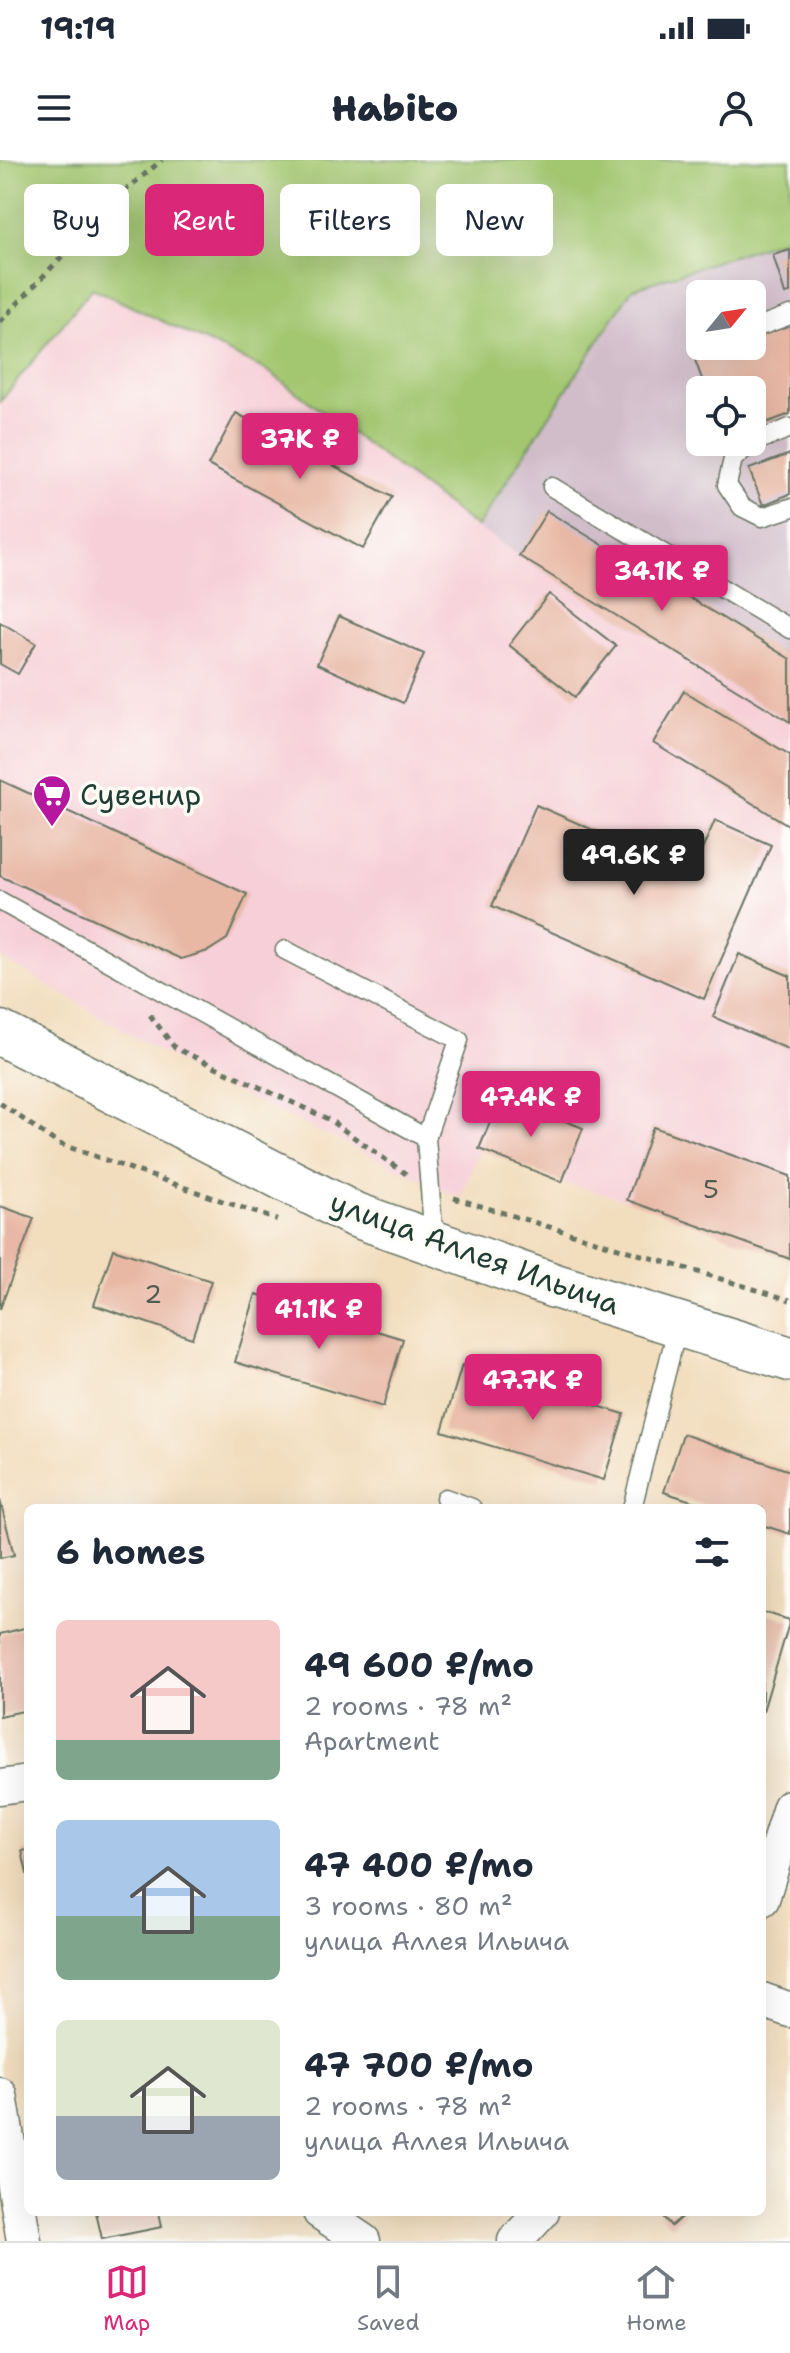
<!DOCTYPE html>
<meta charset="utf-8">
<style>
:root{--surface:#fff;--page:#f6f6f7;--text:#1f2937;--muted:#747a83;--line:#e0e1e3;--accent:#db2777}
body{margin:0;font-family:"Shantell Sans",sans-serif;background:var(--page);color:var(--text);height:100vh;display:flex;flex-direction:column;font-size:30px;white-space:nowrap}
*{box-sizing:border-box;margin:0}
p{font-size:26px;color:var(--muted)}
.icon{flex:none;width:44px;height:44px;fill:none;stroke:currentColor;stroke-width:2;stroke-linecap:round;stroke-linejoin:round}
.map{position:relative;flex:1;overflow:hidden}
.details{position:absolute;left:24px;top:1344px;width:742px;height:712px;display:flex;flex-direction:column;background:var(--surface);border-radius:12px;box-shadow:0 8px 32px #0002}
.details>*{flex:none}
.top-card{position:absolute;left:24px;top:24px;width:742px;height:72px;display:flex;gap:16px}
.needle{width:52px;rotate:60deg}
.controls{position:absolute;left:686px;top:120px;display:grid;gap:16px}
.controls a{display:grid;place-items:center;width:80px;height:80px;border-radius:12px;background:var(--surface);box-shadow:0 8px 32px #0002;font-size:40px}
.price{position:absolute;translate:-50% -68px;padding:0 18px;border-radius:8px;background:var(--accent);color:#fff;font-size:26px;line-height:52px;filter:drop-shadow(0 2px 4px #0008)}
.price::after{content:'';position:absolute;left:50%;top:48px;width:24px;height:18px;margin-left:-12px;background:inherit;clip-path:polygon(0 0,100% 0,50% 100%)}
.price.current{background:#222;color:#fff}
ul{padding:0;list-style:none}
li{display:flex;align-items:center;gap:24px;height:200px;padding:0 32px}
li span{display:grid;place-items:center;flex:none;width:224px;height:160px;border-radius:12px;color:#555}
li>.icon{margin-inline-start:auto}
span .icon{width:96px;height:96px;fill:#fffc;stroke-width:1}
li b{font-size:34px}
h2{display:flex;justify-content:space-between;align-items:center;height:96px;padding:0 32px;font-size:34px}
.chip{padding:0 28px;border-radius:12px;background:var(--surface);box-shadow:0 8px 32px #0002;font-size:28px;line-height:72px}
.chip.current{background:var(--accent);color:#fff}
.status{display:flex;justify-content:space-between;align-items:center;height:56px;padding:0 40px;background:var(--surface);direction:ltr}
.status svg{height:22px;fill:currentColor}
header{display:flex;justify-content:space-between;align-items:center;height:104px;padding:0 32px;background:var(--surface);font-size:36px;font-weight:800}
.menu{display:flex;justify-content:space-around;align-items:center;height:112px;border-top:2px solid var(--line);background:var(--surface);font-size:22px;color:var(--muted)}
.menu a{display:grid;justify-items:center;gap:4px}
.menu .current{color:var(--accent)}
.map>svg:first-child{display:block}
</style>
<div class="status"><b>19:19</b><svg viewBox="0 0 49 12"><path d="M0 12V9h3v3zM5 12V6h3v6zM10 12V3h3v9zM15 12V0h3v12zM26 1h20v11H26zM47 4h2v5h-2z"/></svg></div>
<header><svg class="icon" aria-label="menu" viewBox="0 0 24 24"><path d="M4 6h16M4 12h16M4 18h16"/></svg>Habito<svg class="icon" aria-label="person" viewBox="0 0 24 24"><circle cx="12" cy="8" r="4"/><path d="M4 21q1-7 8-7t8 7"/></svg></header>
<div class="map">
<svg width="790" height="2081" viewBox="0 0 790 2081">
<rect width="100%" height="100%" fill="#fdfcf7"/>
<filter id="ink" filterUnits="userSpaceOnUse"><feTurbulence type="fractalNoise" baseFrequency=".0125" numOctaves="2"/><feDisplacementMap in="SourceGraphic" scale="16" xChannelSelector="R" yChannelSelector="G"/><feConvolveMatrix kernelMatrix="1 2 1 2 8 2 1 2 1" color-interpolation-filters="sRGB"/></filter>
<filter id="wash" filterUnits="userSpaceOnUse"><feTurbulence type="fractalNoise" baseFrequency=".006" numOctaves="4" result="noise"/><feDisplacementMap in="SourceGraphic" scale="32" xChannelSelector="R" yChannelSelector="G"/><feGaussianBlur stdDeviation="1.8" result="paint"/><feColorMatrix in="noise" values="0 0 0 0 0 0 0 0 0 0 0 0 0 0 0 0 0 1.4 0 .05"/><feComposite in="paint" operator="in"/></filter>
<g filter="url(#wash)">
<rect width="100%" height="100%" fill="#f2ddbd"/>
<polygon fill="#f6cfd8" points="92,128 268,211 519,396 790,562 790,1099 627,1040 562,1022 480,989 461,1038 203,917 0,797 0,242"/>
<path fill="#d1bdca" fill-rule="evenodd" d="M 790,77 L 790,562 L 519,396 L 477,367 L 632,129 ZM 700,134 L 752,134 L 752,186 L 700,186 ZM 700,230 L 752,230 L 752,282 L 700,282 Z"/>
<polygon fill="#a3c66f" stroke="#618252" stroke-width="2" points="0,0 790,0 790,77 632,129 477,367 268,211 92,128 0,242"/>
<g id="blocks">
<g fill="#e8b8a5">
<polygon points="790,90 790,133 785,134 773,95"/>
<polygon points="790,165 790,254 752,268 752,230 706,230 695,200 732,186 752,186 752,179"/>
<polygon points="236,253 392,337 363,389 208,305"/>
<polygon points="790,294 790,334 763,345 749,309"/>
<polygon points="547,351 790,499 790,562 519,396"/>
<polygon points="549,434 616,486 575,537 509,485"/>
<polygon points="339,456 424,494 403,543 317,504"/>
<polygon points="0,462 36,483 18,514 0,504"/>
<polygon points="684,531 790,595 790,666 653,583"/>
<polygon points="0,620 247,734 227,779 208,791 181,799 0,716"/>
<polygon points="536,645 692,713 715,660 771,685 704,839 492,746"/>
<polygon points="739,794 790,816 790,890 713,857"/>
<polygon points="501,935 583,968 562,1022 479,989"/>
<polygon points="653,967 790,1016 790,1099 627,1040"/>
<polygon points="0,1046 34,1058 0,1149"/>
<polygon points="113,1089 211,1121 192,1178 94,1145"/>
<polygon points="256,1134 403,1179 383,1247 235,1202"/>
<polygon points="462,1205 624,1254 604,1320 442,1271"/>
<polygon points="683,1274 790,1311 790,1374 762,1365 762,1348 713,1348 664,1332"/>
<polygon points="0,1340 14,1395 0,1398"/>
<polygon points="762,1452 790,1460 763,1551 762,1551"/>
<polygon points="28,1467 28,1550 0,1556 0,1474"/>
<polygon points="28,1690 28,1714 27,1714 22,1691"/>
<polygon points="96,2052 159,2052 162,2067 102,2079"/>
<polygon points="659,2052 687,2052 671,2066"/>
</g>
</g>
</g>
<g filter="url(#ink)">
<use href="#blocks" fill-opacity="0" stroke="#697564" stroke-width="2"/>
<g fill="none" stroke-linecap="round" stroke-linejoin="round">
<defs>
<g id="lane">
<polyline points="752,169 790,155"/>
<polyline points="790,268 751,283 733,299 727,325 742,347 762,357 790,348"/>
<polyline points="552,327 790,469"/>
<polyline points="0,741 426,978"/>
<polyline points="285,790 459,880 426,978 434,1081"/>
<polyline points="445,1338 472,1348"/>
<polyline points="632,1348 678,1165"/>
</g>
<g id="street">
<polyline points="0,1627 28,1623"/>
<polyline points="762,1739 790,1647"/>
<polyline points="762,1840 790,1850"/>
<polyline points="0,1935 24,2081"/>
<polyline points="320,2052 363,2081"/>
<polyline points="515,2081 542,2052"/>
</g>
<polyline id="secondary" points="0,873 353,1054 555,1126 790,1199"/>
</defs>
<use href="#lane" stroke="#697564" stroke-width="21"/>
<use href="#street" stroke="#697564" stroke-width="37"/>
<use href="#secondary" stroke="#697564" stroke-width="47"/>
<g stroke="#697564" stroke-width="5" stroke-dasharray="6 6" stroke-linecap="butt">
<polyline points="0,162 122,33 162,0"/>
<polyline points="150,855 175,888 328,959 406,1014"/>
<polyline points="0,943 57,983 277,1060"/>
<polyline points="454,1038 790,1140"/>
</g>
<use href="#lane" stroke="#fff" stroke-width="18"/>
<use href="#street" stroke="#fff" stroke-width="34"/>
<use href="#secondary" stroke="#fff" stroke-width="44"/>
</g>
</g>
<defs>
<symbol id="supermarket-pin" viewBox="-11 -11 22 30"><path d="M0 17L-7.5 6A9.5 9.5 0 1 1 7.5 6Z" fill="#b5179e" stroke="#fdfcf7"/><path d="M-6-5.5h2.5l.6 2H6L4.5 2H-2.5L-4.4-4H-6ZM-1.5 3.2a1.3 1.3 0 1 0 .1 0ZM3 3.2a1.3 1.3 0 1 0 .1 0Z" fill="#fff"/></symbol>
</defs>
<g fill-rule="evenodd">
<use href="#supermarket-pin" x="30" y="612" width="44" height="60"/>
</g>
<g text-anchor="middle" dominant-baseline="central" stroke-width="7" stroke-linejoin="round" paint-order="stroke">
<g font-size="26" fill="#515c50">
<text x="711" y="1028">5</text>
<text x="153" y="1133">2</text>
</g>
<g font-size="30" fill="#1f3d34" stroke="#fdfcf7" text-anchor="start">
<text x="80" y="634">Сувенир</text>
</g>
<g font-size="30" fill="#1f3d34" stroke="#fdfcf7">
<text transform="translate(475 1093) rotate(20)">улица Аллея Ильича</text>
</g>
</g>
</svg>
<div class="controls">
<a><svg class="needle" viewBox="-14 -14 28 28"><path d="M0-13l5 13h-10z" fill="#e53935"/><path d="M0 13l5-13h-10z" fill="#747a83"/></svg></a>
<a><svg class="icon" aria-label="locate" viewBox="0 0 24 24"><circle cx="12" cy="12" r="6"/><path d="M12 2v4M12 18v4M2 12h4M18 12h4"/></svg></a>
</div>
<b class="price" style="left:300px;top:321px">37K ₽</b>
<b class="price" style="left:662px;top:453px">34.1K ₽</b>
<b class="price current" style="left:634px;top:737px">49.6K ₽</b>
<b class="price" style="left:531px;top:979px">47.4K ₽</b>
<b class="price" style="left:319px;top:1191px">41.1K ₽</b>
<b class="price" style="left:533px;top:1262px">47.7K ₽</b>
<div class="top-card">
<a class="chip">Buy</a>
<a class="chip current">Rent</a>
<a class="chip">Filters</a>
<a class="chip">New</a>
</div>
<section class="details">
<h2>6 homes<svg class="icon" aria-label="filters" viewBox="0 0 24 24"><path d="M4 7h16M4 17h16"/><circle cx="9" cy="7" r="2"/><circle cx="15" cy="17" r="2"/></svg></h2>
<ul>
<li><span style="background:linear-gradient(#f6c9c9 75%,#7fa58c 0)"><svg class="icon" aria-label="home" viewBox="0 0 24 24"><path d="M3 11l9-7 9 7M6 9v11h12V9"/></svg></span><div><b>49 600 ₽/mo</b><p>2 rooms · 78 m²</p><p>Apartment</p></div></li>
<li><span style="background:linear-gradient(#a9c7e8 60%,#7fa58c 0)"><svg class="icon" aria-label="home" viewBox="0 0 24 24"><path d="M3 11l9-7 9 7M6 9v11h12V9"/></svg></span><div><b>47 400 ₽/mo</b><p>3 rooms · 80 m²</p><p>улица Аллея Ильича</p></div></li>
<li><span style="background:linear-gradient(#dfe7d0 60%,#9aa5b1 0)"><svg class="icon" aria-label="home" viewBox="0 0 24 24"><path d="M3 11l9-7 9 7M6 9v11h12V9"/></svg></span><div><b>47 700 ₽/mo</b><p>2 rooms · 78 m²</p><p>улица Аллея Ильича</p></div></li>
</ul>
</section>
</div>
<nav class="menu">
<a class="current"><svg class="icon" aria-label="map" viewBox="0 0 24 24"><path d="M3 6l6-2 6 2 6-2v14l-6 2-6-2-6 2zM9 4v14M15 6v14"/></svg>Map</a>
<a><svg class="icon" aria-label="saved" viewBox="0 0 24 24"><path d="M7 4h10v16l-5-4-5 4z"/></svg>Saved</a>
<a><svg class="icon" aria-label="home" viewBox="0 0 24 24"><path d="M3 11l9-7 9 7M6 9v11h12V9"/></svg>Home</a>
</nav>
